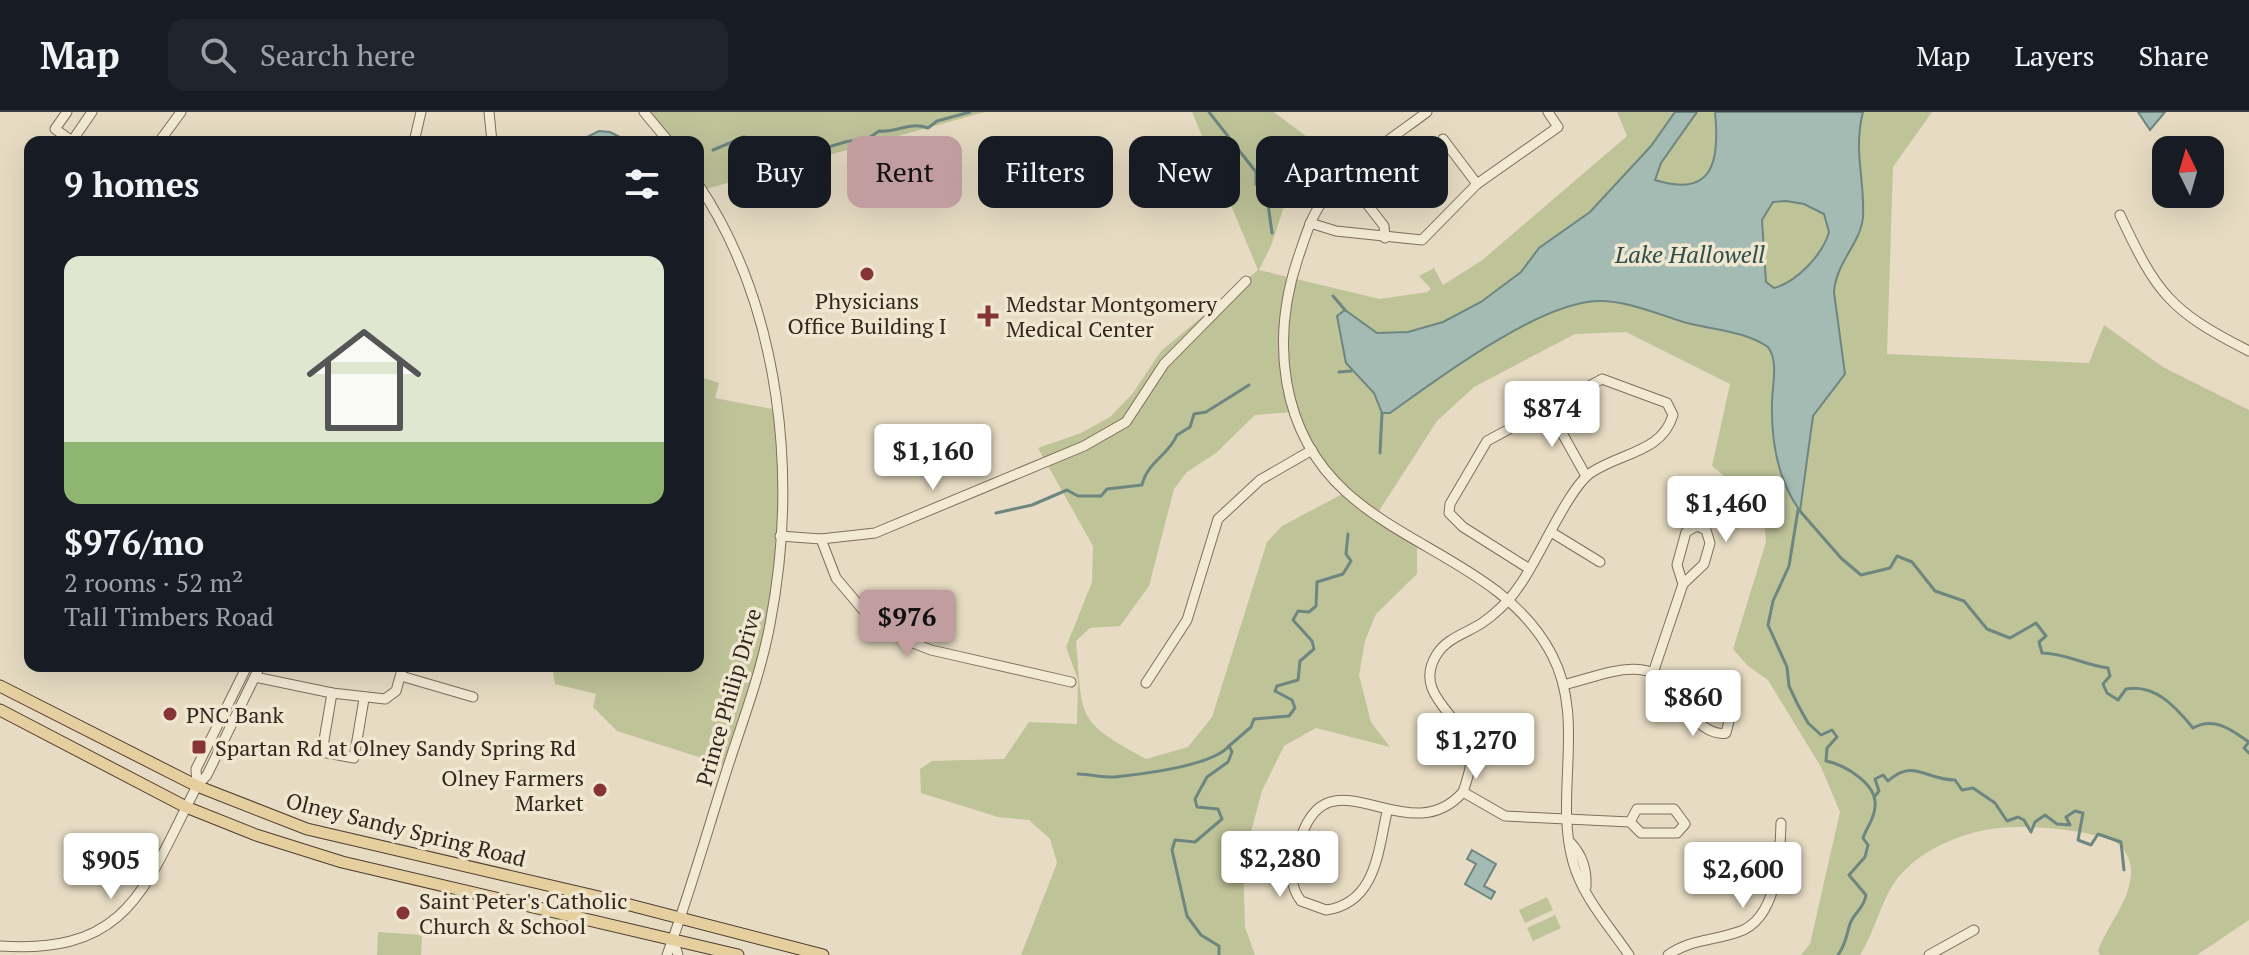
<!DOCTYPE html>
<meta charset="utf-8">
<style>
:root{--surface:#171b24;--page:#20242c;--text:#f1f3f6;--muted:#9ea1a6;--line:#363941;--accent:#c19da0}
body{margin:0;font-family:"PT Serif",serif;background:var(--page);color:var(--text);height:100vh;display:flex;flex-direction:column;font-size:30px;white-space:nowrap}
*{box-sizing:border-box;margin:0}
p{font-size:26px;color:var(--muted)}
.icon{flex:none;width:44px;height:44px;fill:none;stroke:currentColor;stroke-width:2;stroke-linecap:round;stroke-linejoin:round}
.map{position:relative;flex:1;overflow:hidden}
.sheet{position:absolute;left:24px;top:24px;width:680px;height:536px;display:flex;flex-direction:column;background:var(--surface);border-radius:16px;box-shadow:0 8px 32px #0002}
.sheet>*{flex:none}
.top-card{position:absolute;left:728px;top:24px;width:760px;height:72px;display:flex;gap:16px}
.needle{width:52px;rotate:355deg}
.controls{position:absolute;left:2152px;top:24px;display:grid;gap:16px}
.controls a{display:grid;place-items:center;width:72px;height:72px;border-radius:16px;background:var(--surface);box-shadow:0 8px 32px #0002;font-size:40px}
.price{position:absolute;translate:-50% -68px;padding:0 18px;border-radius:8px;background:#fff;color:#222;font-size:26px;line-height:52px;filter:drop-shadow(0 2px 4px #0008)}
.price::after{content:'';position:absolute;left:50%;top:48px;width:24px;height:18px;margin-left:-12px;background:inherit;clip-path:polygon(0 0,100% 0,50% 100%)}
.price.selected{background:var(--accent);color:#111}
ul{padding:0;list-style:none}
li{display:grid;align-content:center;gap:16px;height:424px;padding:0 40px}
li span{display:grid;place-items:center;height:248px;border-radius:16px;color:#555}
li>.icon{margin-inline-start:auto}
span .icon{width:144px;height:144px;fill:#fffc;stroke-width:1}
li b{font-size:34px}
h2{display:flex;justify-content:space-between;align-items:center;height:96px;padding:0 40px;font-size:34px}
.pill{padding:0 28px;border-radius:16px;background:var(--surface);box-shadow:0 8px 32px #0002;font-size:28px;line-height:72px}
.pill.selected{background:var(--accent);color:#111}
header{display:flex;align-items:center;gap:48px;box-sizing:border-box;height:112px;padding:0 40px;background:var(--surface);border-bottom:2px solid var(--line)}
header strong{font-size:38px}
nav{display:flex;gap:44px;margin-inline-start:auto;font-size:28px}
.search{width:560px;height:72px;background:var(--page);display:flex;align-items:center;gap:20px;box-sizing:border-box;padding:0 28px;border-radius:16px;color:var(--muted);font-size:30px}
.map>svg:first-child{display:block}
</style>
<header>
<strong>Map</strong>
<div class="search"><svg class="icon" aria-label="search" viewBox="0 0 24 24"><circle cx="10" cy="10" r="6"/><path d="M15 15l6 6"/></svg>Search here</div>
<nav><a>Map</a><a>Layers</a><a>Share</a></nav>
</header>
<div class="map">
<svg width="2249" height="843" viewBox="0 0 2249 843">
<rect width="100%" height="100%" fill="#e7dcc3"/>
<g fill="#bfc398" fill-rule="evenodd">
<polygon points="644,0 985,0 702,78 698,72 698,30 669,30"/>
<path d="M 1192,0 L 1274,0 L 1307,25 L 1271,134 L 1259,158 L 1380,187 L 1427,180 L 1431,177 L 1419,164 L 1434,156 L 1443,173 L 1481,149 L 1627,24 L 1617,0 L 1932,0 L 1893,55 L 1887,242 L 2089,251 L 2104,213 L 2163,255 L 2249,298 L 2249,808 L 2197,843 L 2100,843 L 2098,839 C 2107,813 2130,790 2131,761 C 2132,750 2125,735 2115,730 C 2087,717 2030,713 2000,716 C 1965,719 1925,736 1902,761 C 1882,782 1876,819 1860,843 L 1801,843 L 1810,832 L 1840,700 L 1821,655 L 1768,568 L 1748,554 L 1733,537 L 1766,430 L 1763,396 L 1712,354 L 1730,272 L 1626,220 L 1575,222 L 1474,275 L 1437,309 L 1377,402 L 1417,430 L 1417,462 L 1376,502 L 1365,529 L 1359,563 L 1371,610 L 1390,635 L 1316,616 L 1284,634 L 1262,679 L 1243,749 L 1245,815 L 1255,843 L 1021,843 L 1057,751 L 1050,727 L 1029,708 L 998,705 L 921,681 L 920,657 L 932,649 L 1004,647 L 1029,610 L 1077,612 L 1078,568 L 1066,535 L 1092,470 L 1093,434 L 1038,336 L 1081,321 L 1110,305 L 1133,281 L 1161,239 L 1258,158 ZM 1293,300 L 1333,366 L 1346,380 L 1282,414 L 1267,430 L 1212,605 L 1188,635 L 1146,647 C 1075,608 1083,608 1076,529 L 1090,516 L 1120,514 L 1149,474 L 1174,377 L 1187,360 L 1216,341 L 1255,303 Z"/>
<polygon points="698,264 719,271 715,286 777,298 780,424 770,514 727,654 617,619 593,595 596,582 555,572 552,554 698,554"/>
<polygon points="1547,785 1553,798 1525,811 1519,798"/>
<polygon points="1555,803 1561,816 1533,829 1527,816"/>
<polygon points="378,820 422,823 421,843 377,843"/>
</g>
<g fill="#a4bbb4" stroke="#6d8780" stroke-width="2" fill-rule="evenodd">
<path d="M 1675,0 L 1697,0 L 1661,51 L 1655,68 C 1713,86 1720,50 1715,0 L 1863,0 C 1853,39 1865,68 1863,105 C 1861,131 1836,150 1834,180 L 1845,262 L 1813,304 L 1800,399 C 1777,367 1771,329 1772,291 C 1772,273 1779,250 1768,235 C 1744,219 1715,218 1687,211 C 1660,203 1626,188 1598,189 C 1540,190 1437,267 1390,301 L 1382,301 L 1374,281 L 1346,251 L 1337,204 L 1345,198 L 1377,221 L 1408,220 L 1443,210 L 1481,190 L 1521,160 L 1539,136 L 1590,100 L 1651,34 ZM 1786,89 L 1804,92 L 1824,102 L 1829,120 C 1823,142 1797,170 1774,176 L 1766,170 L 1762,108 L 1773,90 Z"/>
<polygon points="2138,0 2165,0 2150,18"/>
<polygon points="599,19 610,20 630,30 577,30"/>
<polygon points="1472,738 1496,752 1484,774 1495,780 1491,787 1465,772 1476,752 1467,747"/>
</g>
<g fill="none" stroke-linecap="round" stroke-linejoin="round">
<g stroke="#6d8780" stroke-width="3">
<polyline points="1209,0 1256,60 1256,72 1268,92 1272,121"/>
<path d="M 713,38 L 744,25 C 759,30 778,42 792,42 C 819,43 841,26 866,28 L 879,19 C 897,21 909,9 928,16 L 937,9 L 970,0"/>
<polyline points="1333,184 1345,198"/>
<polyline points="1339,260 1351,259"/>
<polyline points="1380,341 1382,301"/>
<path d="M 1798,398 L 1789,454 L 1773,489 L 1768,513 L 1787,555 L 1789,574 L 1798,593 L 1808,611 L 1821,623 L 1832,618 L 1837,625 L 1827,636 L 1826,649 C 1845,653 1878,672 1875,695 C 1874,708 1867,714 1863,726 L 1868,733 L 1865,745 L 1849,763 L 1866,783 C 1864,797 1854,800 1850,812 C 1846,824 1846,832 1838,843"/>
<path d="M 1799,398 L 1841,446 L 1861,463 L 1890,456 L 1897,444 L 1912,450 L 1935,479 L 1964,489 L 1987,517 L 2010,526 L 2036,511 L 2046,524 L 2039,530 L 2042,541 C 2065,541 2084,553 2108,556 L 2110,564 L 2103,572 L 2107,581 L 2118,588 L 2126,577 C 2155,572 2175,594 2193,616 C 2214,604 2232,618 2249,630 L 2244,636 L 2249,641"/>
<path d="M 996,401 L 1032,393 L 1067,378 L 1078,384 L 1101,384 L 1107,377 L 1142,373 C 1147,350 1169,343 1177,323 L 1190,315 L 1194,302 L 1206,300 L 1249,273"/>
<path d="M 1078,662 C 1091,662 1104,666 1115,665 C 1143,662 1212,654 1229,634"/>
<path d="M 1875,684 L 1879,679 L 1875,667 L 1883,663 L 1888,669 C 1914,646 1925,668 1955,668 L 1962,678 L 1973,676 L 1995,691 L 2007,709 L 2018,705 L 2024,708 L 2031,720 L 2035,710 L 2045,703 L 2057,712 L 2070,713 L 2066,705 L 2075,699 L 2083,701 L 2078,728 L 2091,733 L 2098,722 L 2121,730 L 2124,758"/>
<polyline points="1219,843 1219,834 1201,823 1187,804 1172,738 1175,728 1195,730 1222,707 1218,697 1197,695 1195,687 1207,665 1228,650 1232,640 1229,634 1251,615 1254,607 1289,604 1295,596 1292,588 1275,579 1277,574 1298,568 1300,549 1314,537 1312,529 1293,508 1298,499 1309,500 1316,494 1317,470 1343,462 1351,449 1346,442 1348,422"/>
</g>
<defs>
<g id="minor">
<polyline points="67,0 55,17 72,29 92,0"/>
<polyline points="489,0 492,30"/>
<polyline points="644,0 669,30"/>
<path d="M 1427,0 C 1391,27 1349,53 1322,90 C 1310,107 1305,126 1298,146 C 1271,227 1279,319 1346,380 C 1411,439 1509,460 1552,543 C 1586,608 1554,683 1573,750 C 1582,784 1610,815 1629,843"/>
<polyline points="1443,27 1477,72"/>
<polyline points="159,30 181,0"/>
<polyline points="414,30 421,0"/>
<polyline points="1364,88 1384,114 1385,126"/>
<path d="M 2120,103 C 2157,182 2170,199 2249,239"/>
<polyline points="1310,111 1336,119 1422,128 1477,72 1558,15 1548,0"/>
<polyline points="1547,294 1586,364"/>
<polyline points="1551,420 1600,450"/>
<polyline points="780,424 821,427 875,421 1084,334 1126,310 1164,252 1246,169"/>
<polyline points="821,427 836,466 880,518 931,538 1071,570"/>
<polyline points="1654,558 1683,472 1704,452 1710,431 1706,418 1697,414 1686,420 1677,453 1683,472"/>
<polyline points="401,564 473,585"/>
<polyline points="255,565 332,581 385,587 396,579 403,554"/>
<polyline points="1146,571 1187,508 1218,407 1260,368 1312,338"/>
<path d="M 1563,573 C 1611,561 1642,542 1682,579 C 1681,598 1707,625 1726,621 L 1729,609 C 1716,591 1704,581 1682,579"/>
<polyline points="332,581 322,640 354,646 364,587"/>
<polyline points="197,674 196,657 247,554"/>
<path d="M 1463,680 C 1468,665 1474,649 1469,633 C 1459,602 1412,581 1437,542 C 1447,526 1467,521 1482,511 C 1494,503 1509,489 1517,477 C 1537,452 1568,375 1592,360 C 1623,340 1662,340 1673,303 L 1667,291 L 1602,267 L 1487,329 L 1450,392 L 1449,401 L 1463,415 L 1528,456"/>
<path d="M 1387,700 C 1378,739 1376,791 1326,798 L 1301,789 C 1287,771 1293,756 1298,736 C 1324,629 1406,745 1463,680 L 1505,704 L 1630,710 L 1641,721 L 1677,721 L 1685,712 L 1674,697 L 1637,697 L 1630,710"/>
<path d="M 1571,731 C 1582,743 1587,758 1586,775"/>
<polyline points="674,830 678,843"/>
<path d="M 0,834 C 130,843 145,774 197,674 L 207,663 L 260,554"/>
<path d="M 667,843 C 688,787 705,727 723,670 C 739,618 760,566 770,512 C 798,367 782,197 698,72"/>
<path d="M 1668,843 C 1691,827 1712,829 1738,820 C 1777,808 1780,746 1781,711"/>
<polyline points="1929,843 1974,818"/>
</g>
<g id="major">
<polyline points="0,574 197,674 307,717 599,785 823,843"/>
<polyline points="0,598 186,695 256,723 342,750 738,843"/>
</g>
</defs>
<use href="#minor" stroke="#7f6e5c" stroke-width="11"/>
<use href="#major" stroke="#4d3d30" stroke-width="13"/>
<use href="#minor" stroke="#f3ead4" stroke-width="9"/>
<use href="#major" stroke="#e6cf9f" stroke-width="11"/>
</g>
<g fill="#863436" stroke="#f0e7d1" stroke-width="3">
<circle cx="867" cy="162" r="8"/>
<path d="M984 192h8v8h8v8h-8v8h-8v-8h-8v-8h8z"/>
<circle cx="170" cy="602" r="8"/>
<rect x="191" y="627" width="16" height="16" rx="4"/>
<circle cx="600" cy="678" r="8"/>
<circle cx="403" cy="801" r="8"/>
</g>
<g text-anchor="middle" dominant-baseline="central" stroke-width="7" stroke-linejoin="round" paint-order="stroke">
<g font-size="22" fill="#31271e" stroke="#f0e7d1" text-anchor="start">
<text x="867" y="188" text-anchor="middle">Physicians<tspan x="867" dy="25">Office Building I</tspan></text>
<text x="1006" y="191">Medstar Montgomery<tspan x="1006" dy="25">Medical Center</tspan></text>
<text x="186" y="602">PNC Bank</text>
<text x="215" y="635">Spartan Rd at Olney Sandy Spring Rd</text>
<text x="584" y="665" text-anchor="end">Olney Farmers<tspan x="584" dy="25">Market</tspan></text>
<text x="419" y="788">Saint Peter's Catholic<tspan x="419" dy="25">Church &amp; School</tspan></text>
</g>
<g font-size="22" fill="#31271e" stroke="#f0e7d1">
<text transform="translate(728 585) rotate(-74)">Prince Philip Drive</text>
<text transform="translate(406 717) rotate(14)">Olney Sandy Spring Road</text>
</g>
<g font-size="24" font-style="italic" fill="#2f4e4c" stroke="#f0e7d1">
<text x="1690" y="142">Lake Hallowell</text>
</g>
</g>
</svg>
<div class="controls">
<a><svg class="needle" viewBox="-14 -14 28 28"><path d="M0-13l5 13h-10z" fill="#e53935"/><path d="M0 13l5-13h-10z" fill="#9ea1a6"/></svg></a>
</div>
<b class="price" style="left:1552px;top:337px">$874</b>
<b class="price" style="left:933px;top:380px">$1,160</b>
<b class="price" style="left:1726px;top:432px">$1,460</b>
<b class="price selected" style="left:907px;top:546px">$976</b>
<b class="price" style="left:1693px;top:626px">$860</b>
<b class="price" style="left:1476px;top:669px">$1,270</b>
<b class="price" style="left:1280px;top:787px">$2,280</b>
<b class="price" style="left:111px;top:789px">$905</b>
<b class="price" style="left:1743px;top:798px">$2,600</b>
<div class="top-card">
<a class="pill">Buy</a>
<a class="pill selected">Rent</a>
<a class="pill">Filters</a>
<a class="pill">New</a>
<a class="pill">Apartment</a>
</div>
<section class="sheet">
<h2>9 homes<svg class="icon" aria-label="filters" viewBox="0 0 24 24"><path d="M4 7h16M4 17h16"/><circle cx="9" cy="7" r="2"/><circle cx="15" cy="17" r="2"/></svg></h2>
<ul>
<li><span style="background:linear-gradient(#dfe7d0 75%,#8fb573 0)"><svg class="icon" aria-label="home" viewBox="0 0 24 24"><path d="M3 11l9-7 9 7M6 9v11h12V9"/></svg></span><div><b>$976/mo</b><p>2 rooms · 52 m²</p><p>Tall Timbers Road</p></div></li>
</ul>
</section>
</div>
